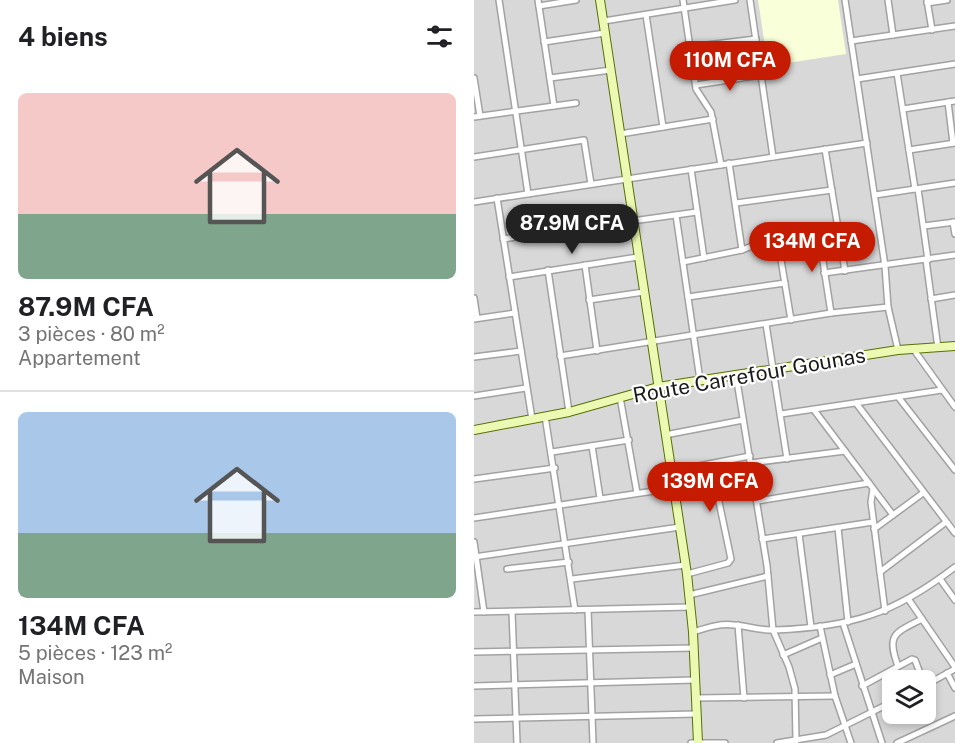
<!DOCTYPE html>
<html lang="fr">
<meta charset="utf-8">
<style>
:root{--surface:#fff;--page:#f2f2f2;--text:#202124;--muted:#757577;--line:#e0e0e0;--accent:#c51c01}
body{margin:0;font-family:"Public Sans",sans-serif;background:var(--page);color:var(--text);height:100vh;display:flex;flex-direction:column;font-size:22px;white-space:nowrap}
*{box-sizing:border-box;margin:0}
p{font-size:20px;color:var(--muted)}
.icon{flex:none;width:33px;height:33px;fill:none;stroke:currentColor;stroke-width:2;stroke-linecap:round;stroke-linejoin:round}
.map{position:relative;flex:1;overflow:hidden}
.details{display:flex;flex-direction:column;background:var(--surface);width:474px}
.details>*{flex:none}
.controls{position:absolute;left:408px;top:670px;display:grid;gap:12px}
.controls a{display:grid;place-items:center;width:54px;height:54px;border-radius:9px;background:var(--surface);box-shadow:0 3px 9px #0003;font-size:30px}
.price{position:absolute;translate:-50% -51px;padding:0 14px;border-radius:21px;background:var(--accent);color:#fff;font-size:20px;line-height:39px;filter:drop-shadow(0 2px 3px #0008)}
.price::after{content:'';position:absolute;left:50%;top:36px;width:18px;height:14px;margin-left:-9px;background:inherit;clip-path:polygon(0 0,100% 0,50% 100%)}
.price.current{background:#222;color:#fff}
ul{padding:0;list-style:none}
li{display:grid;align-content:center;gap:12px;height:318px;padding:0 18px}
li+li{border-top:2px solid var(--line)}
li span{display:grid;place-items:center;height:186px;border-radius:9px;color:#555}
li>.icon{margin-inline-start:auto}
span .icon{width:108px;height:108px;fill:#fffc;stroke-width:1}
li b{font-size:26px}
h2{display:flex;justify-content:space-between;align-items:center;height:72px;padding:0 18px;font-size:26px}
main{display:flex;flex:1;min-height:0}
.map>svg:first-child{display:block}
</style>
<main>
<section class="details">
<h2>4 biens<svg class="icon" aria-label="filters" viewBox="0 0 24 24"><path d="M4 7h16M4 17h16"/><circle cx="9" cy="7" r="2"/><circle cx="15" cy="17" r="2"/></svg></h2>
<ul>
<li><span style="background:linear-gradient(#f6c9c9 65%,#7fa58c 0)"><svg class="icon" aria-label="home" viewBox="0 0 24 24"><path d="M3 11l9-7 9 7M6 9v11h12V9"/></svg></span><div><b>87.9M CFA</b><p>3 pièces · 80 m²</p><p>Appartement</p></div></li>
<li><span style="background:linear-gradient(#a9c7e8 65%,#7fa58c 0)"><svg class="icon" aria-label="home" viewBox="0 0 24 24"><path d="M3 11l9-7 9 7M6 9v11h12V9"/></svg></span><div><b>134M CFA</b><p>5 pièces · 123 m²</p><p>Maison</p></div></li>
</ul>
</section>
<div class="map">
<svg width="481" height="743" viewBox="0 0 481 743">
<rect width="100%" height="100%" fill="#edebe1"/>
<path fill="#d9d8d8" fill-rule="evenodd" d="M 0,0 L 481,0 L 481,743 L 0,743 ZM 418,681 L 452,681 L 452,714 L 418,714 Z"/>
<polygon fill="#f9ffd8" points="284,0 364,0 372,54 294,66"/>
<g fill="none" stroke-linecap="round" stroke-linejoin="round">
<defs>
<g id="minor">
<polyline points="25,0 54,194"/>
<polyline points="64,0 80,106"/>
<polyline points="209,0 222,89 237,112 247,165"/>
<polyline points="276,0 299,157"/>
<polyline points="371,0 411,266 414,307 424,350"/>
<polyline points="414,0 419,35"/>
<polyline points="453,0 458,30"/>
<polyline points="453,3 473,0"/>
<polyline points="65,6 102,0"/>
<polyline points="172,15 189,127"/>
<polyline points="130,21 261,0"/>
<polyline points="377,41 481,26"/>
<polyline points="70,42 131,33"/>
<polyline points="216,47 282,39"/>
<polyline points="423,73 441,189"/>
<polyline points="0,78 6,116"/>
<polyline points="76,78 137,70"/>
<polyline points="383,79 481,64"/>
<polyline points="222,85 287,75"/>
<polyline points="474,102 479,143"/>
<polyline points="429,109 481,101"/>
<polyline points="0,117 102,103"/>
<polyline points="146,134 239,119"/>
<polyline points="351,149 371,271"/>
<polyline points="435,150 481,143"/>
<polyline points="0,157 110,140 117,184"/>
<polyline points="255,163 268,250"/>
<polyline points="217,169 230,258"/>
<polyline points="444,189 454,260"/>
<polyline points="401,195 481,183"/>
<polyline points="23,198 58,419"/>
<polyline points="0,202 393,143"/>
<polyline points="262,203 358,190"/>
<polyline points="202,215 226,380"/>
<polyline points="479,222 481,234"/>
<polyline points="450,226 481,222"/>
<polyline points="344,229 357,313"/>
<polyline points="303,236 317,320"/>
<polyline points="29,239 223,212"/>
<polyline points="452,260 464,348"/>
<polyline points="209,262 268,250 303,236 364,226"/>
<polyline points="111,265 123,351"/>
<polyline points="74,270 95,412"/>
<polyline points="350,273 481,255"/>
<polyline points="35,277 164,257"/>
<polyline points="214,297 311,283"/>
<polyline points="0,298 3,318"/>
<polyline points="457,299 481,295"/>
<polyline points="115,300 170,292"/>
<polyline points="0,319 41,313"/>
<polyline points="292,324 313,459"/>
<polyline points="440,350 481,407"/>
<polyline points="86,356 357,313 414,307"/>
<polyline points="0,357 47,351"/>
<polyline points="262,375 293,566 299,630 315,667 321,689 322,741"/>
<polyline points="0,396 52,388"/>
<polyline points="146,397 163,493"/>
<polyline points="425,398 481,470"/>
<polyline points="382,403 481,533"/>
<polyline points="340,410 419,515"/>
<polyline points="307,414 468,390"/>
<polyline points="71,416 101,610"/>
<polyline points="191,435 269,420"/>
<polyline points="118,446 126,498"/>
<polyline points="78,452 155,440"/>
<polyline points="277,463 371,451"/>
<polyline points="198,471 276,456"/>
<polyline points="0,479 81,468"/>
<polyline points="399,489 397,502 411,611"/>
<polyline points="283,501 395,483"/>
<polyline points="0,518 200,488"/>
<polyline points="364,528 374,622"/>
<polyline points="400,529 449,493"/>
<polyline points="325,534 337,627"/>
<polyline points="288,539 399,522"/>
<polyline points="0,542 10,612"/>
<polyline points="0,557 206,527"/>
<polyline points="33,569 95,562"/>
<polyline points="406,572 472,522"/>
<polyline points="213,574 254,563 257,559 237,464"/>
<polyline points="98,579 212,565"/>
<polyline points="466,579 481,600"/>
<polyline points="215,595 294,576"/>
<polyline points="435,600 481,667"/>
<polyline points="114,610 119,743"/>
<polyline points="0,612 216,607"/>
<polyline points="38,612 43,743"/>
<polyline points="369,623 408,743"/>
<polyline points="264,625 270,698"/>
<polyline points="346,626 361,696 377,743"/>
<path d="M 219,632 C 232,628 246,623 260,625 C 274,626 287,631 301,630 C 378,627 420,614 481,567"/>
<polyline points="0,652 220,648"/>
<polyline points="309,655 348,638"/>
<path d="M 424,666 C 412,634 421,633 448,619"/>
<polyline points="473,673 481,688"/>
<polyline points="356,675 382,664"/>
<polyline points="452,685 481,669"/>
<polyline points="0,686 221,680"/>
<polyline points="388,686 438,659 441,660 449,681"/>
<polyline points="222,698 361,696"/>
<polyline points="0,719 222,714"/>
<polyline points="217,743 251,743"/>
<polyline points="303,743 352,735 418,702"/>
<polyline points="423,743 481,716"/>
</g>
<g id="secondary">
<polyline points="126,0 213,574 219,632 224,743"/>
<polyline points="0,430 95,412 184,387 424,350 481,346"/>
</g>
</defs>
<use href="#minor" stroke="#a2a2a2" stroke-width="8"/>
<use href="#secondary" stroke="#567005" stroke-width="10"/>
<use href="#minor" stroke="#fff" stroke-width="5"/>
<use href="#secondary" stroke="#ecf9b3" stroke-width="8"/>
</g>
<g text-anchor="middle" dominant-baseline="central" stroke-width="4.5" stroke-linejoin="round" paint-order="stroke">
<g font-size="21" fill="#1b1b1b" stroke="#fff">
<text transform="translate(275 375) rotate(-10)">Route Carrefour Gounas</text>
</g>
</g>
</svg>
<div class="controls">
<a><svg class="icon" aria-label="layers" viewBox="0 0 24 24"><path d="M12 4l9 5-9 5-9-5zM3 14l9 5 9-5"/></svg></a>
</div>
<b class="price" style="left:256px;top:92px">110M CFA</b>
<b class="price current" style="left:98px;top:255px">87.9M CFA</b>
<b class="price" style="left:338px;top:273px">134M CFA</b>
<b class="price" style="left:236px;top:513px">139M CFA</b>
</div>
</main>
